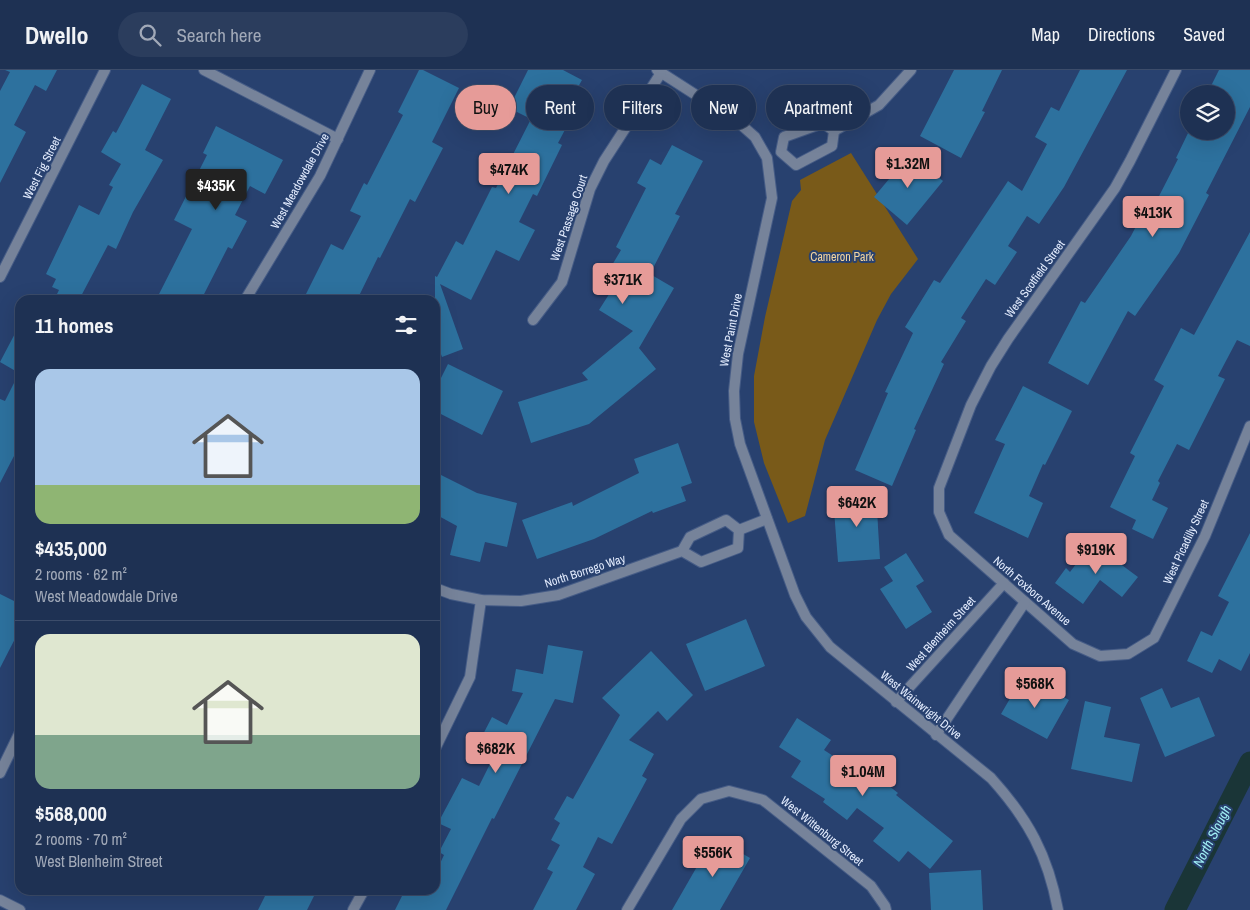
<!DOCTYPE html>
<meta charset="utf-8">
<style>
:root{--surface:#1e3153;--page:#2b3d5d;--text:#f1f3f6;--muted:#a1a9b8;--line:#3c4c6a;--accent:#e69b98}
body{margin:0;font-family:"Archivo Narrow",sans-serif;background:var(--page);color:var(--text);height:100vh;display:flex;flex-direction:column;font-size:19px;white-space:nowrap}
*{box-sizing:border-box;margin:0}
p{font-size:16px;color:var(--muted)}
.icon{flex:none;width:28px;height:28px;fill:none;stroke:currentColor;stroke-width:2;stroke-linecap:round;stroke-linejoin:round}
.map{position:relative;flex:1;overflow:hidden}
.details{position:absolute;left:15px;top:225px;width:425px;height:600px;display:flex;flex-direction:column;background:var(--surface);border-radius:15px;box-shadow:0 5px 20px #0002,0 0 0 1px var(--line)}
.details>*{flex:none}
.hud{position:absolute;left:455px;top:15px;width:475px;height:45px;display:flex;gap:10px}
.tools{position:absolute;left:1180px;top:15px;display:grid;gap:10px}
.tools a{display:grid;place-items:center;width:55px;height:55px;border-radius:50%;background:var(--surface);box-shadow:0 5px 20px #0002,0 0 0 1px var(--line);font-size:25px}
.price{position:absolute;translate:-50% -42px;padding:0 11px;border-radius:5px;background:var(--accent);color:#111;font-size:16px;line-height:32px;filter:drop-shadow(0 1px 2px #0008)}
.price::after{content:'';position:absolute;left:50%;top:30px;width:15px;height:11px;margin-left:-8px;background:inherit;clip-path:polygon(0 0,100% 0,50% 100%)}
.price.selected{background:#222;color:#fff}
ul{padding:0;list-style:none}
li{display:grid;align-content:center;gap:10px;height:265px;padding:0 20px}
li+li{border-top:1px solid var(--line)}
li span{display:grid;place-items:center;height:155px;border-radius:15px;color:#555}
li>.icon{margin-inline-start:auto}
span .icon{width:90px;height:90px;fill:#fffc;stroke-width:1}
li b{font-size:21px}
h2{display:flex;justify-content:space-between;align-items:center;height:60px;padding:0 20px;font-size:21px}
.chip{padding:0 18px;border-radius:22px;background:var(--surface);box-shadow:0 5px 20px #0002,0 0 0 1px var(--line);font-size:18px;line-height:45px}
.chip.selected{background:var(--accent);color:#111}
header{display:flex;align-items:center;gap:30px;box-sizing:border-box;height:70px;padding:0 25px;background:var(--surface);border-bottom:1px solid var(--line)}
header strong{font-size:24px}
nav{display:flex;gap:28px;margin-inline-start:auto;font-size:18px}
.search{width:350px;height:45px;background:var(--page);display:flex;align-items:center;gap:12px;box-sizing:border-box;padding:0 18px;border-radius:28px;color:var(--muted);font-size:19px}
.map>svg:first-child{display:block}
</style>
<header>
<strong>Dwello</strong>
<div class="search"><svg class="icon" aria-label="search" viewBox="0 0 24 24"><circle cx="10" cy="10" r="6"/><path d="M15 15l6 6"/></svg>Search here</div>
<nav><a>Map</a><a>Directions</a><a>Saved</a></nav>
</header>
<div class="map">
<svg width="1250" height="840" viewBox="0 0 1250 840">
<rect width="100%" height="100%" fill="#28416f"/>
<polygon fill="#795a19" points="851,83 918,189 891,224 877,250 825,370 805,446 788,453 764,393 754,352 754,306 765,247 792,131 801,120 800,110"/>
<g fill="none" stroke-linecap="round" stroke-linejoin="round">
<polyline stroke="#1a3537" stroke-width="21" points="1175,840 1250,692"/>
</g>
<g fill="#2d719e">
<polygon points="5,0 57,0 46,21 35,15 14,55 26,62 0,113 0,21 10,2"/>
<polygon points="419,0 423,0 459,18 432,72 443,78 415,132 410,129 380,188 378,187 357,230 303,230 331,174 343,180 361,146 350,141 364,113 367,115 403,45 398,42"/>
<polygon points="528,0 563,0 582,10 569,33 577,37 558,73 562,75 537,126 533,124 519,152 535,160 519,191 496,180 471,230 440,214 463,279 442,287 435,267 435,206 437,207 456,171 463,175 492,117 496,118 531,49 509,38"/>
<polygon points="954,0 1002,0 982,41 985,42 961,88 920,66"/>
<polygon points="1080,0 1127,0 1064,117 1039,154 1027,146 1008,176 1017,182 995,215 986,209 961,248 966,251 941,292 944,294 914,359 916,360 892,416 855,400 888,323 885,322 913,263 905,257 934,210 940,213 1008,111 1022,121 1047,74 1035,67 1051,37 1059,41"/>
<polygon points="1219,0 1250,0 1250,37 1206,123 1209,125 1179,183 1135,246 1128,241 1088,315 1048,293 1081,231 1085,233 1131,166 1151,127 1157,130 1178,89 1176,88 1189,61 1226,61 1226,24 1216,24 1209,20"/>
<polygon points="142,14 171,29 145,80 163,90 133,142 116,179 108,175 79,230 54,230 59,220 52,217 56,209 46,204 79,135 99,145 113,117 109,115 121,94 101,82 113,61 116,63"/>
<polygon points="216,56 283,90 265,124 250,116 235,145 247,151 232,179 228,177 201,230 156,230 192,159 174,150 207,85 203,83"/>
<polygon points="672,75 703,91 675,144 680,146 650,204 674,218 639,278 656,299 589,354 531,373 518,332 588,310 582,303 633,261 599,240 613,218 602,212 621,180 616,177 646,118 637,113 650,89 661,95"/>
<polygon points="910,84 943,111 907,155 874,127"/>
<polygon points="1250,162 1250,276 1237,270 1218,306 1225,309 1189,380 1177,374 1158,411 1160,413 1152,430 1168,438 1153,469 1132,459 1136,450 1110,437 1135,386 1130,383 1164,316 1154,310 1181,258 1194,265"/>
<polygon points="20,254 20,389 14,386 0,413 0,329 5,331 19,303 0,292"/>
<polygon points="448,294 503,321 482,365 435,341 435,320"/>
<polygon points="1023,316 1072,341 1045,395 1043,394 1029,426 1043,433 1028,468 974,443 1005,374 995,370"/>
<polygon points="678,373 692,413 681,417 686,431 653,443 652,441 594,469 537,489 522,450 572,432 573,436 639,403 634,389"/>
<polygon points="435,402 477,423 517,433 507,477 485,472 480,492 450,485 457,456 435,444"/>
<polygon points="876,424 880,489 838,492 833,427"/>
<polygon points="1250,463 1250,583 1241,601 1219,589 1212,603 1187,591 1201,561 1212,566 1229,532 1218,526"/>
<polygon points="1092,473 1138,507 1122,527 1100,510 1083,534 1055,513 1066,498 1070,502"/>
<polygon points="906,483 924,511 916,516 932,542 906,559 880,519 893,511 884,497"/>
<polygon points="0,524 20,534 20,559 0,598"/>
<polygon points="746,549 765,596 705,621 686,574"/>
<polygon points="548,575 583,581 573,633 555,629 494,749 492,748 446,840 395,840 405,820 435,820 435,804 444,785 439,782 451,759 438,753 462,708 479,716 495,684 478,674 492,647 507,655 523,623 512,621 516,599 543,604"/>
<polygon points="651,581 693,625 667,651 658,641 629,670 654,684 642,706 647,709 612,774 598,767 583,797 595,804 576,840 533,840 553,802 547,799 560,775 551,770 560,753 554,749 567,726 573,729 620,645 602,628"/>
<polygon points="1019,613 1041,625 1045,617 1069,630 1047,669 1001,644"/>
<polygon points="1162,618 1171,638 1199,627 1215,666 1165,687 1140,628"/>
<polygon points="1085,631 1111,637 1104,667 1140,674 1132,712 1071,699"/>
<polygon points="797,648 831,670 824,680 850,697 856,690 898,723 896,725 953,771 930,799 908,781 899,792 873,771 884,758 857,738 847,750 823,732 825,729 791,707 801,691 779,677"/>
<polygon points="714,767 750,788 720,840 672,840"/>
<polygon points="981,800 983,840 931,840 929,803"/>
<polygon points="268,820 317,820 307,840 258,840"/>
</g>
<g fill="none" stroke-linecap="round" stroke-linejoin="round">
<defs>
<g id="street">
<polyline points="204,0 338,69"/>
<path d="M 657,0 L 738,52 L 755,67 L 767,88 L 772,128 L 738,284 L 734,321 L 735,349 L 740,374 L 795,525 L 806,547 L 830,577 L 991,708 C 1028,749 1048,785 1058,840"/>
<polyline points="1176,0 1130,91 1115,118 1008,269 991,296 971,335 939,418 939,442 949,465 1073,574 1100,586 1128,584 1154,568 1205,466 1250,356"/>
<polygon points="823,53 834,61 832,76 796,95 781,82 784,67"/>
<polyline points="834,61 879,35 911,0"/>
<polyline points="0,207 105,0"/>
<polyline points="245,230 320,106 370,0"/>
<polyline points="533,250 562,212 590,119 604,91 661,3"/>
<polyline points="739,460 767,449"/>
<polyline points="435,518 451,524 481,530 521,531 558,525 682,481 690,467 726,450 739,460 738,478 701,492 682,481"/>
<polyline points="896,632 1004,513"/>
<polyline points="936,665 1025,532"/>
<polyline points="435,679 470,607 481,530"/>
<polyline points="0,703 20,662"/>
<polyline points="0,830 20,840"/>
<polyline points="353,840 364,820"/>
<polyline points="627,840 681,749 701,729 729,721 763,730 871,816 885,836 886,840"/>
</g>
</defs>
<use href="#street" stroke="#465c86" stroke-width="12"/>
<use href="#street" stroke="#76839a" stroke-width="10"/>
</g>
<g text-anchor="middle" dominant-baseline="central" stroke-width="4" stroke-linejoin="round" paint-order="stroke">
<g font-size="12" fill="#e3ecfe" stroke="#28416f">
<text transform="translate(42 98) rotate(-63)">West Fig Street</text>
<text transform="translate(300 111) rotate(-61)">West Meadowdale Drive</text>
<text transform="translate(569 148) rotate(-71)">West Passage Court</text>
<text transform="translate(1035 209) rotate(-54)">West Scotfield Street</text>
<text transform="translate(731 260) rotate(-79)">West Paint Drive</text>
<text transform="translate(1186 472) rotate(-65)">West Picadilly Street</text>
<text transform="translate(585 501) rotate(-18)">North Borrego Way</text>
<text transform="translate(1032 521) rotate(41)">North Foxboro Avenue</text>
<text transform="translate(941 564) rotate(-48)">West Blenheim Street</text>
<text transform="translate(921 635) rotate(39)">West Wainwright Drive</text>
<text transform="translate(822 761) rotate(39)">West Wittenburg Street</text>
</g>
<g font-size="12" fill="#f5d6a0" stroke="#28416f">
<text x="842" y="187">Cameron Park</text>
</g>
<g font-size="14" font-style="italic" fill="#a0eff5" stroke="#28416f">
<text transform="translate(1212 766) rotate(-63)">North Slough</text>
</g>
</g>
</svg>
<div class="tools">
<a><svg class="icon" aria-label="layers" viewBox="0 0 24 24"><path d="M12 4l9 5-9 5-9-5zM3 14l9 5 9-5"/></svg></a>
</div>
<b class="price" style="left:908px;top:119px">$1.32M</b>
<b class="price" style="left:509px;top:125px">$474K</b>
<b class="price selected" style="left:216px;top:141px">$435K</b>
<b class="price" style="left:1153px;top:168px">$413K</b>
<b class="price" style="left:623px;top:235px">$371K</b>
<b class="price" style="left:857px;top:458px">$642K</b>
<b class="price" style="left:1096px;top:505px">$919K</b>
<b class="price" style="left:1035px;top:639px">$568K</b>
<b class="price" style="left:496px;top:704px">$682K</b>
<b class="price" style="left:863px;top:727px">$1.04M</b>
<b class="price" style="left:713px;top:808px">$556K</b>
<div class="hud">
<a class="chip selected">Buy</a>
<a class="chip">Rent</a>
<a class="chip">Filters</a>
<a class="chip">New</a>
<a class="chip">Apartment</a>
</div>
<section class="details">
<h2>11 homes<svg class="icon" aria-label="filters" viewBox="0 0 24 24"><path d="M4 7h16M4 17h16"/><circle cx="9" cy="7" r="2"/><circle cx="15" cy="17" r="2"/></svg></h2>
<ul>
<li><span style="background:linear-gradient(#a9c7e8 75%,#8fb573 0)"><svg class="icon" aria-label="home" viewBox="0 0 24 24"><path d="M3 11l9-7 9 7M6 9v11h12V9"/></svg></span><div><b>$435,000</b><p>2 rooms · 62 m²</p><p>West Meadowdale Drive</p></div></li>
<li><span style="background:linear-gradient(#dfe7d0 65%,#7fa58c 0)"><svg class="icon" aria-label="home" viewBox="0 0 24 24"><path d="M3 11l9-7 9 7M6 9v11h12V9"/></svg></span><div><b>$568,000</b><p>2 rooms · 70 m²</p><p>West Blenheim Street</p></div></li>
</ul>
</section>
</div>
